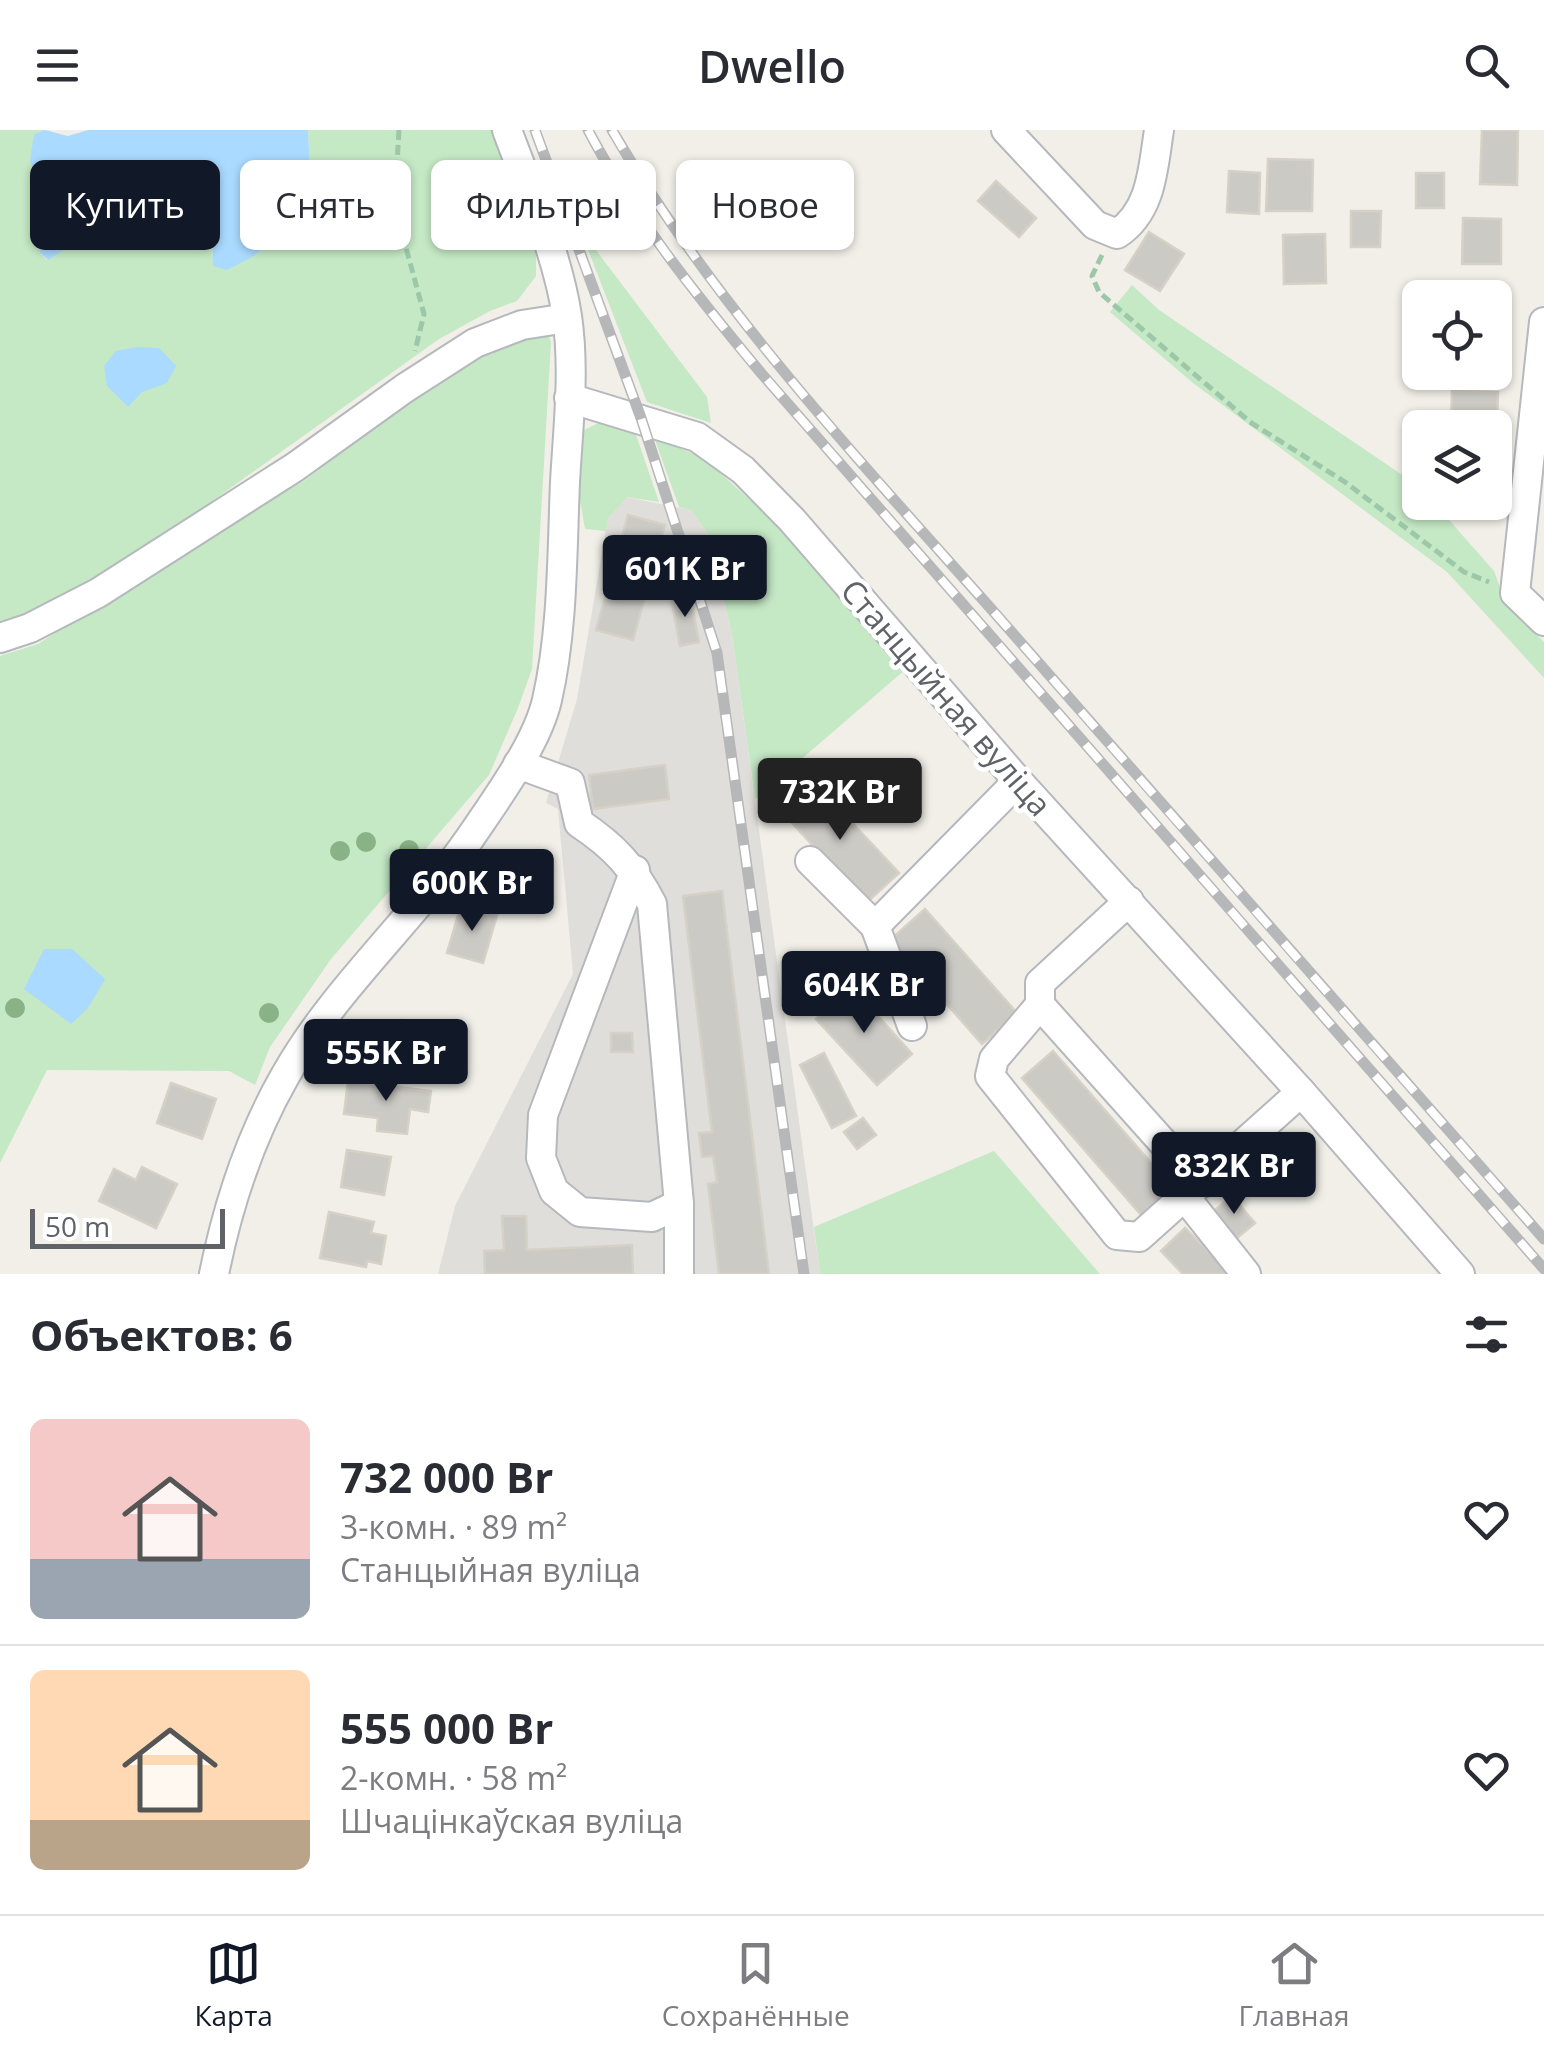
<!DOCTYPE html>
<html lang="ru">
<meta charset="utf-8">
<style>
:root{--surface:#fff;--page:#f2f2f3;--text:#2b2b33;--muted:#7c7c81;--line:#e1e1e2;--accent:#111827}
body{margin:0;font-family:"Open Sans",sans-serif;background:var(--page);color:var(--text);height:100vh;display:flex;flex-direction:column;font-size:38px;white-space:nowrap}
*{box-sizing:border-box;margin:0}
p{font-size:32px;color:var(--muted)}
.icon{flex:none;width:55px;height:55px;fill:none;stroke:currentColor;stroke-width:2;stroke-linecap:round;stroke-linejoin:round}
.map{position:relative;height:1144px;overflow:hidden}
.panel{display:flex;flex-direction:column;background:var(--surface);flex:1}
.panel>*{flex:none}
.hud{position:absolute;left:30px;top:30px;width:1000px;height:90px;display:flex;gap:20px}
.buttons{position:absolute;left:1402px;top:150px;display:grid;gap:20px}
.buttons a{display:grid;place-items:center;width:110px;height:110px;border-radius:15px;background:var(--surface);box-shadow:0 2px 8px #0004;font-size:50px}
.scale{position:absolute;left:30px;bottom:25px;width:195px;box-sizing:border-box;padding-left:10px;border:5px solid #5f6368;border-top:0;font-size:28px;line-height:35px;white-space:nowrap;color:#5f6368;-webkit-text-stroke:8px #fff;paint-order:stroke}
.price{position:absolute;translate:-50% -85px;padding:0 22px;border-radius:10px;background:var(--accent);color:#fff;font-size:32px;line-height:65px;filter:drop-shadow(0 2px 5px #0008)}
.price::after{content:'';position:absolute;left:50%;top:60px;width:30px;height:22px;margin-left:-15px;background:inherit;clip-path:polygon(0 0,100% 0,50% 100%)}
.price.active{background:#222;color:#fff}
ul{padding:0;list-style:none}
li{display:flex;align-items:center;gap:30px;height:250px;padding:0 30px}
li+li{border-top:2px solid var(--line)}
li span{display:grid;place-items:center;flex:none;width:280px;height:200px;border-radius:15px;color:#555}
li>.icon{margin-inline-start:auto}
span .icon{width:120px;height:120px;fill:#fffc;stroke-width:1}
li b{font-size:42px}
h2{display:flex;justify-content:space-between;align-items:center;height:120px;padding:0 30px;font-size:42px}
.tag{padding:0 35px;border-radius:15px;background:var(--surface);box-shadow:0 2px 8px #0004;font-size:35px;line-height:90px}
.tag.active{background:var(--accent);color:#fff}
header{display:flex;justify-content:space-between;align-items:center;height:130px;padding:0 30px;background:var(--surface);font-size:45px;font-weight:600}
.menu{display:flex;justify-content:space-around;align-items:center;height:140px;border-top:2px solid var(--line);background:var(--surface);font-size:28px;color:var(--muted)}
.menu a{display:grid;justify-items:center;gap:5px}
.menu .active{color:var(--accent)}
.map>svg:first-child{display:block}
</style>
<header><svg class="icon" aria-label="menu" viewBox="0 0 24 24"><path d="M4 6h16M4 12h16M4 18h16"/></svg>Dwello<svg class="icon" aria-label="search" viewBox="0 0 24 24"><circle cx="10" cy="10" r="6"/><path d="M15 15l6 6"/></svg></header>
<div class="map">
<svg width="1544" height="1144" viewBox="0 0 1544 1144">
<rect width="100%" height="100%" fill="#f1efe8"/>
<polygon fill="#e0deda" points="626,367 691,380 708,404 732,504 820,1144 438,1144 455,1076 573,844 558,679 546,673 577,569 608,388"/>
<g fill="#c5e8c5">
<polygon points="0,0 45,0 34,4 31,30 45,88 39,122 47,130 98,98 189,66 211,75 213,136 254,126 279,106 313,98 308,0 491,0 536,115 536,146 517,171 490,181 439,209 110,444 0,497"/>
<polygon points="580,99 707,267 711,293 647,272"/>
<polygon points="1132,155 1159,180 1420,357 1420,372 1434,373 1494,441 1507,476 1544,512 1544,548 1447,442 1193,253 1110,182"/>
<polygon points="546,200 551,212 532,539 518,578 489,645 331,829 270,917 255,955 229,941 47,940 0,1033 0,526 38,514 229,390 304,351 461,231"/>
<polygon points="609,288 634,299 659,372 627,367 608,388 606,401 585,399 575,342 580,302"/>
<polygon points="654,307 705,329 799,415 906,539 755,669 732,504 708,404 691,380 679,377"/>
<polygon points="994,1021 1100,1144 820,1144 814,1097"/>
</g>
<g fill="#aadaff">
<polygon points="45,0 68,6 88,0 308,0 313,98 279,106 254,126 227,140 213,136 211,75 189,66 98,98 48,130 39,122 45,88 30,30 34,4"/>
<polygon points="137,217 159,218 176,236 167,253 142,262 128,277 107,256 104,236 116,221"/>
<polygon points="44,819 72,819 105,849 88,878 71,894 24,859"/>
</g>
<g fill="#cccac5" stroke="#d6d1c6" stroke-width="2.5">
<polygon points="1482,0 1518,0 1517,55 1480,54"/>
<polygon points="1268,29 1313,30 1312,81 1266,81"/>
<polygon points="1229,41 1260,43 1259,84 1227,82"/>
<rect x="1416" y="43" width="28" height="35"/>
<polygon points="996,51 1036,88 1019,107 978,71"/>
<polygon points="1351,81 1381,81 1380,117 1351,117"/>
<polygon points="1463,88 1501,89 1501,134 1462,134"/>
<polygon points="1149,102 1184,124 1160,161 1125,140"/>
<polygon points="1325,104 1326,153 1284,154 1283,105"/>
<polygon points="1452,261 1498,262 1496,314 1495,298 1451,298"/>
<polygon points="628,385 665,395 633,510 596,500"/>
<polygon points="690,465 699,512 680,516 671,468"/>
<polygon points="665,635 669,669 593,679 589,645"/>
<polygon points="814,652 899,743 866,773 782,682"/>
<polygon points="722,761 769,1144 719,1144 708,1054 717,1052 713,1026 702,1027 699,1003 712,1002 683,766"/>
<polygon points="461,775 497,785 483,833 447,823"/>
<polygon points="925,779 1017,883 982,914 890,810"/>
<polygon points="852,857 912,924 877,955 816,889"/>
<polygon points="402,890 436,895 430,934 396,928"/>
<polygon points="611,903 632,903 633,922 611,922"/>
<polygon points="1053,921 1173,1058 1142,1086 1022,948"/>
<polygon points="824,923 856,986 832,998 800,935"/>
<polygon points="348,951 431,961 428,982 410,979 407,1004 377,1001 378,988 344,984"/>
<polygon points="171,953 216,969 202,1009 157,993"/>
<polygon points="863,988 876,1005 857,1019 844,1002"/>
<polygon points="347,1020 391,1027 384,1065 341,1057"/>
<polygon points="142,1037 177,1054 156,1098 99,1071 114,1039 136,1050"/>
<polygon points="1232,1066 1255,1093 1237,1108 1214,1081"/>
<polygon points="329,1082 374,1092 371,1103 386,1106 381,1134 367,1131 366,1137 320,1128"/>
<polygon points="502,1086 526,1086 527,1120 632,1115 633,1144 485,1144 484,1121 504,1120"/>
<polygon points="1185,1098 1231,1144 1183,1144 1161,1121"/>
</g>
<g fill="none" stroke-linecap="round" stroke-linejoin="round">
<defs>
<g id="minor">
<path d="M 1006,0 L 1095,95 L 1117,104 C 1152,81 1153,38 1159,0"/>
<polyline points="1544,192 1515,463 1544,491"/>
<polyline points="569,268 697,307 743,340 792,390 1018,651 1301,962 1460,1144"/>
<polyline points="0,508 30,498 98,463 295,337 405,258 475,213 522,195 567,188"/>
<path d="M 518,634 L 570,653 L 579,693 C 615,717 633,737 652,774 L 679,1074 L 679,1144"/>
<polyline points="810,731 875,796"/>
<polyline points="635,740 543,985 541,1028 554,1061 580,1082 652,1087 679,1074"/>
<polyline points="1129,771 1040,853 1040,875 994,929 990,946 1117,1105 1139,1107 1301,962"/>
<polyline points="1040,875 1200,1054"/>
<polyline points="912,896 875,796 1018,651"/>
<polyline points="1185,1067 1246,1144"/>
<path d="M 214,1144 C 228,1074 249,1009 285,946 C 334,859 413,790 470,708 C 495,671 537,614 547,570 C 563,500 562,424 565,352 C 568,298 575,240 567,186 C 557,122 529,60 507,0"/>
</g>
</defs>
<use href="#minor" stroke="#b5b8bc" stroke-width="32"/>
<g stroke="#9cc7a9" stroke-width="5" stroke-dasharray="10 5" stroke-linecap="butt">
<polyline points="399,0 396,51 399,92 424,184 415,221"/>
<polyline points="1102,125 1092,146 1099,162 1250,292 1345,352 1464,442 1489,452"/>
</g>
<use href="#minor" stroke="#fff" stroke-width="28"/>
<defs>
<g id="rail">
<polyline points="535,0 641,288 717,523 804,1144"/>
<path d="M 588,0 C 635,89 697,166 761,243 L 1544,1139"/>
<path d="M 612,0 C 715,178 865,336 1001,490 C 1182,697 1363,903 1544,1109"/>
</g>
</defs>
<use href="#rail" stroke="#b6b7b8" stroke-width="11"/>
<use href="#rail" stroke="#fff" stroke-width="8" stroke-dasharray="22" stroke-linecap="butt"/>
</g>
<g fill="#89b387">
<circle cx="366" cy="712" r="10"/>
<circle cx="409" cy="720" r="10"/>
<circle cx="340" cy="721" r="10"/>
<circle cx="15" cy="878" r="10"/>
<circle cx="269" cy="883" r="10"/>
</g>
<g text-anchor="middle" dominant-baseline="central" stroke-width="9" stroke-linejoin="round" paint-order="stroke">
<g font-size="32" fill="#5f6368" stroke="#fff">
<text transform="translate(947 567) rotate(49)">Станцыйная вуліца</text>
</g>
</g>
</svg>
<div class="buttons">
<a><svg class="icon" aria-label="locate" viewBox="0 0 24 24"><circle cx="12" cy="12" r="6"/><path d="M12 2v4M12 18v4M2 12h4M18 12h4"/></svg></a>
<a><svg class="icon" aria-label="layers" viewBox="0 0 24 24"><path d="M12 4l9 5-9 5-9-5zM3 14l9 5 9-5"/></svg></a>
</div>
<div class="scale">50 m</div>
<b class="price" style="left:685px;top:490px">601K Br</b>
<b class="price active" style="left:840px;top:713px">732K Br</b>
<b class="price" style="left:472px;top:804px">600K Br</b>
<b class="price" style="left:864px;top:906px">604K Br</b>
<b class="price" style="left:386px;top:974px">555K Br</b>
<b class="price" style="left:1234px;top:1087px">832K Br</b>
<div class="hud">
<a class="tag active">Купить</a>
<a class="tag">Снять</a>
<a class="tag">Фильтры</a>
<a class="tag">Новое</a>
</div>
</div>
<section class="panel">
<h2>Объектов: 6<svg class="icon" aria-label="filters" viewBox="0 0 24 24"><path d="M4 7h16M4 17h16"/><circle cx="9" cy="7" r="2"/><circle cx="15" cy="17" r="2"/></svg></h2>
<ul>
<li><span style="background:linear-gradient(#f6c9c9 70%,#9aa5b1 0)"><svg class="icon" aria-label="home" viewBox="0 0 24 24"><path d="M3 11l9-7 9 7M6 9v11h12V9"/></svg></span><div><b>732 000 Br</b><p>3-комн. · 89 m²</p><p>Станцыйная вуліца</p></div><svg class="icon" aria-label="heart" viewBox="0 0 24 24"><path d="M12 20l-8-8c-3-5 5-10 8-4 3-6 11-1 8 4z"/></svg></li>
<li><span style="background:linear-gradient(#ffd9b3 75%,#b9a48a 0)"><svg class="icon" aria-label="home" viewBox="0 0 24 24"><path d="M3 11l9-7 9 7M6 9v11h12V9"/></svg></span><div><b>555 000 Br</b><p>2-комн. · 58 m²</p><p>Шчацінкаўская вуліца</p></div><svg class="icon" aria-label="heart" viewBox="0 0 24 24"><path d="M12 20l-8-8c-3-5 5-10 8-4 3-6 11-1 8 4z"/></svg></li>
</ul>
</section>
<nav class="menu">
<a class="active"><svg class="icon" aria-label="map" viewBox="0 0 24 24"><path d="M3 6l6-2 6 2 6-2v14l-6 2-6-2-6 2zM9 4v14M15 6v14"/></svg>Карта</a>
<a><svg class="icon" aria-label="saved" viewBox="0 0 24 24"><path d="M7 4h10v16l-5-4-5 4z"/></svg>Сохранённые</a>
<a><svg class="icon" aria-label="home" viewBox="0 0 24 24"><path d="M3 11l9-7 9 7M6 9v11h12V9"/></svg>Главная</a>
</nav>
